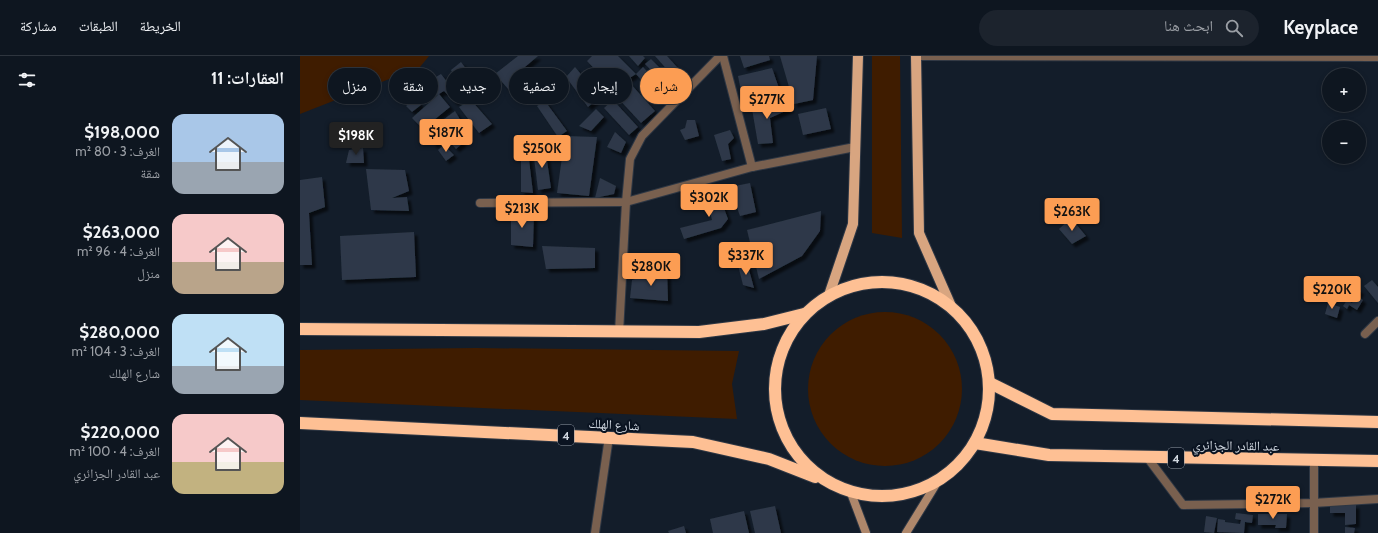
<!DOCTYPE html>
<html lang="ar">
<meta charset="utf-8">
<style>
:root{--surface:#0e1620;--page:#1c232d;--text:#f1f3f6;--muted:#9b9fa5;--line:#2e353e;--accent:#fc9d53}
body{margin:0;font-family:Cabin,"Noto Naskh Arabic",sans-serif;background:var(--page);color:var(--text);direction:rtl;height:100vh;display:flex;flex-direction:column;font-size:15px;white-space:nowrap}
*{box-sizing:border-box;margin:0}
p{font-size:13px;color:var(--muted)}
.icon{flex:none;width:22px;height:22px;fill:none;stroke:currentColor;stroke-width:2;stroke-linecap:round;stroke-linejoin:round}
.map{position:relative;flex:1;overflow:hidden;direction:ltr}
.details{display:flex;flex-direction:column;background:var(--surface);width:300px}
.details>*{flex:none}
.hud{position:absolute;left:12px;top:12px;width:380px;height:36px;direction:rtl;display:flex;gap:8px}
.tools{position:absolute;left:1022px;top:12px;display:grid;gap:8px}
.tools a{display:grid;place-items:center;width:44px;height:44px;border-radius:50%;background:var(--surface);box-shadow:0 2px 6px #0003,0 0 0 1px var(--line);font-size:20px}
.price{position:absolute;translate:-50% -34px;padding:0 9px;border-radius:4px;background:var(--accent);color:#111;font-size:13px;line-height:26px;filter:drop-shadow(0 1px 2px #0008)}
.price::after{content:'';position:absolute;left:50%;top:24px;width:12px;height:9px;margin-left:-6px;background:inherit;clip-path:polygon(0 0,100% 0,50% 100%)}
.price.current{background:#222;color:#fff}
ul{padding:0;list-style:none}
li{display:flex;align-items:center;gap:12px;height:100px;padding:0 16px}
li span{display:grid;place-items:center;flex:none;width:112px;height:80px;border-radius:12px;color:#555}
li>.icon{margin-inline-start:auto}
span .icon{width:48px;height:48px;fill:#fffc;stroke-width:1}
li b{font-size:17px}
h2{display:flex;justify-content:space-between;align-items:center;height:48px;padding:0 16px;font-size:17px}
.tag{padding:0 14px;border-radius:18px;background:var(--surface);box-shadow:0 2px 6px #0003,0 0 0 1px var(--line);font-size:14px;line-height:36px}
.tag.current{background:var(--accent);color:#111}
header{display:flex;align-items:center;gap:24px;box-sizing:border-box;height:56px;padding:0 20px;background:var(--surface);border-bottom:1px solid var(--line)}
header strong{font-size:19px}
nav{display:flex;gap:22px;margin-inline-start:auto;font-size:14px}
.search{width:280px;height:36px;background:var(--page);display:flex;align-items:center;gap:10px;box-sizing:border-box;padding:0 14px;border-radius:22px;color:var(--muted);font-size:15px}
main{display:flex;flex:1;min-height:0}
.map>svg:first-child{display:block}
</style>
<header>
<strong>Keyplace</strong>
<div class="search"><svg class="icon" aria-label="search" viewBox="0 0 24 24"><circle cx="10" cy="10" r="6"/><path d="M15 15l6 6"/></svg>ابحث هنا</div>
<nav><a>الخريطة</a><a>الطبقات</a><a>مشاركة</a></nav>
</header>
<main>
<div class="map">
<svg width="1078" height="477" viewBox="0 0 1078 477">
<defs>
<filter id="shadow"><feDropShadow dx="3.5" dy="3.5" stdDeviation="1" flood-color="#0009"/></filter>
</defs>
<rect width="100%" height="100%" fill="#131d2a"/>
<g fill="#3f1c00">
<polygon points="0,0 129,0 120,11 0,58"/>
<polygon points="572,0 600,0 602,182 572,177"/>
<circle cx="585" cy="333" r="77"/>
<polygon points="176,292 439,295 432,328 437,363 0,344 0,294"/>
</g>
<g fill="#2e3948" filter="url(#shadow)">
<polygon points="218,0 238,0 219,16 221,21 231,14 237,23 216,42 195,18"/>
<polygon points="292,0 318,0 336,18 300,41 296,30 303,22 287,5"/>
<polygon points="329,0 343,0 345,2 338,10"/>
<polygon points="355,0 367,0 386,21 379,27"/>
<polygon points="440,0 469,0 470,4 444,12"/>
<polygon points="480,0 517,0 513,44 494,48"/>
<polygon points="351,3 376,28 370,34 345,8"/>
<polygon points="161,6 177,28 155,46 144,35 139,38 150,51 123,73 112,62 139,38 127,46 117,32 141,18 148,27 155,22 151,14"/>
<polygon points="275,11 300,41 288,51 266,21"/>
<polygon points="343,11 368,38 360,45 336,18"/>
<polygon points="472,12 481,38 444,50 438,20"/>
<polygon points="330,27 355,55 341,67 316,40"/>
<polygon points="116,43 121,49 112,56 106,50"/>
<polygon points="486,43 490,53 470,62 473,87 458,88 452,53"/>
<polygon points="171,44 192,68 179,77 159,51"/>
<polygon points="313,44 338,71 329,79 304,52"/>
<polygon points="245,45 267,75 258,81 237,50"/>
<polygon points="526,52 531,73 503,79 498,58"/>
<polygon points="296,53 304,61 291,75 279,70"/>
<polygon points="155,55 161,65 134,89 127,76"/>
<polygon points="387,64 395,64 399,80 385,84 380,74 385,72"/>
<polygon points="430,74 434,82 428,88 431,103 422,105 414,79"/>
<polygon points="315,76 326,86 321,97 307,91"/>
<polygon points="158,80 163,87 156,93 150,86"/>
<polygon points="265,80 297,81 289,140 257,137"/>
<polygon points="144,89 154,99 146,105 138,94"/>
<polygon points="245,91 251,132 238,134 233,93"/>
<polygon points="63,92 64,107 46,107 49,94"/>
<polygon points="221,95 228,95 233,137 221,136"/>
<polygon points="66,113 105,114 109,135 92,142 107,141 109,155 71,154"/>
<polygon points="22,121 25,151 9,157 12,209 0,209 0,124"/>
<polygon points="300,122 316,130 314,138 295,142"/>
<polygon points="450,127 456,156 440,160 430,131"/>
<polygon points="418,136 428,163 421,172 384,183 380,172 412,164 406,139"/>
<polygon points="211,155 234,156 233,191 211,189"/>
<polygon points="521,155 520,175 502,200 459,223 447,174"/>
<polygon points="771,162 786,180 772,188 759,173"/>
<polygon points="114,176 116,221 42,224 40,180"/>
<polygon points="242,190 295,192 295,212 246,213"/>
<polygon points="438,209 448,210 454,232 443,229"/>
<polygon points="367,213 368,245 330,242 332,224"/>
<polygon points="1072,224 1078,231 1078,247 1064,230"/>
<polygon points="1055,232 1061,235 1057,240 1063,244 1057,254 1049,249 1047,253 1043,250 1047,244 1052,247 1055,242 1050,239"/>
<polygon points="1028,247 1040,251 1037,262 1025,258"/>
<polygon points="1030,449 1056,449 1056,468 1045,469 1045,457 1030,457"/>
<polygon points="475,450 481,477 455,477 450,455"/>
<polygon points="444,455 449,477 413,477 410,463"/>
<polygon points="936,457 953,459 952,467 945,466 944,477 917,476 918,463 925,464 925,466 940,468 941,464 935,463"/>
<polygon points="958,458 987,458 986,472 975,472 976,469 958,469"/>
<polygon points="906,460 917,462 914,477 904,476"/>
<polygon points="384,470 386,477 369,477 368,475"/>
<polygon points="1045,471 1055,472 1054,477 1045,477"/>
</g>
<g fill="none" stroke-linecap="round" stroke-linejoin="round">
<defs>
<g id="street">
<polyline points="423,0 452,111"/>
<polyline points="619,0 1078,1"/>
<polyline points="180,147 326,146 452,111 555,91"/>
<polyline points="319,277 326,146 330,103 342,80 420,0"/>
<polyline points="1065,278 1078,265"/>
<polyline points="847,401 883,449 1013,447 1078,443"/>
<polyline points="295,477 309,381"/>
<polyline points="1014,477 1014,404"/>
</g>
<g id="secondary">
<polyline points="551,437 566,477"/>
<polyline points="606,477 638,425"/>
</g>
<g id="primary">
<polyline points="616,0 619,177 651,250"/>
<polyline points="529,239 553,168 558,0"/>
</g>
<g id="highway">
<circle cx="582" cy="333" r="107"/>
<polyline points="0,273 399,276 464,268 504,258"/>
<polyline points="690,327 752,358 1078,366"/>
<polyline points="0,367 393,386 469,403 515,421"/>
<polyline points="675,387 749,399 1078,405"/>
</g>
</defs>
<use href="#street" stroke="#2e3744" stroke-width="10"/>
<use href="#secondary" stroke="#2e3744" stroke-width="10"/>
<use href="#primary" stroke="#2e3744" stroke-width="12"/>
<use href="#highway" stroke="#2e3744" stroke-width="14"/>
<use href="#street" stroke="#79604f" stroke-width="8"/>
<use href="#secondary" stroke="#ae876b" stroke-width="8"/>
<use href="#primary" stroke="#d8a580" stroke-width="10"/>
<use href="#highway" stroke="#fec094" stroke-width="12"/>
</g>
<g text-anchor="middle" dominant-baseline="central" stroke-width="4" stroke-linejoin="round" paint-order="stroke">
<g fill="#0a1321" stroke="#959da7" stroke-width="1">
<rect x="258" y="369" width="16" height="20" rx="3"/>
<rect x="868" y="392" width="16" height="20" rx="3"/>
</g>
<g font-size="12" font-weight="bold" fill="#d1d8e1">
<text x="266" y="379">4</text>
<text x="876" y="402">4</text>
</g>
<g font-size="13" fill="#d1d8e1" stroke="#0a1321">
<text transform="translate(314 368) rotate(3)">شارع الهلك</text>
<text transform="translate(936 389) rotate(1)">عبد القادر الجزائري</text>
</g>
</g>
</svg>
<div class="tools">
<a>+</a>
<a>−</a>
</div>
<b class="price" style="left:467px;top:64px">$277K</b>
<b class="price" style="left:146px;top:97px">$187K</b>
<b class="price current" style="left:56px;top:100px">$198K</b>
<b class="price" style="left:242px;top:113px">$250K</b>
<b class="price" style="left:409px;top:162px">$302K</b>
<b class="price" style="left:222px;top:173px">$213K</b>
<b class="price" style="left:772px;top:176px">$263K</b>
<b class="price" style="left:446px;top:220px">$337K</b>
<b class="price" style="left:351px;top:231px">$280K</b>
<b class="price" style="left:1032px;top:254px">$220K</b>
<b class="price" style="left:973px;top:464px">$272K</b>
<div class="hud">
<a class="tag current">شراء</a>
<a class="tag">إيجار</a>
<a class="tag">تصفية</a>
<a class="tag">جديد</a>
<a class="tag">شقة</a>
<a class="tag">منزل</a>
</div>
</div>
<section class="details">
<h2>العقارات: 11<svg class="icon" aria-label="filters" viewBox="0 0 24 24"><path d="M4 7h16M4 17h16"/><circle cx="9" cy="7" r="2"/><circle cx="15" cy="17" r="2"/></svg></h2>
<ul>
<li><span style="background:linear-gradient(#a9c7e8 60%,#9aa5b1 0)"><svg class="icon" aria-label="home" viewBox="0 0 24 24"><path d="M3 11l9-7 9 7M6 9v11h12V9"/></svg></span><div><b>$198,000</b><p>الغرف: 3 · 80 m²</p><p>شقة</p></div></li>
<li><span style="background:linear-gradient(#f6c9c9 60%,#b9a48a 0)"><svg class="icon" aria-label="home" viewBox="0 0 24 24"><path d="M3 11l9-7 9 7M6 9v11h12V9"/></svg></span><div><b>$263,000</b><p>الغرف: 4 · 96 m²</p><p>منزل</p></div></li>
<li><span style="background:linear-gradient(#bfe0f5 65%,#9aa5b1 0)"><svg class="icon" aria-label="home" viewBox="0 0 24 24"><path d="M3 11l9-7 9 7M6 9v11h12V9"/></svg></span><div><b>$280,000</b><p>الغرف: 3 · 104 m²</p><p>شارع الهلك</p></div></li>
<li><span style="background:linear-gradient(#f6c9c9 60%,#c2b280 0)"><svg class="icon" aria-label="home" viewBox="0 0 24 24"><path d="M3 11l9-7 9 7M6 9v11h12V9"/></svg></span><div><b>$220,000</b><p>الغرف: 4 · 100 m²</p><p>عبد القادر الجزائري</p></div></li>
</ul>
</section>
</main>
